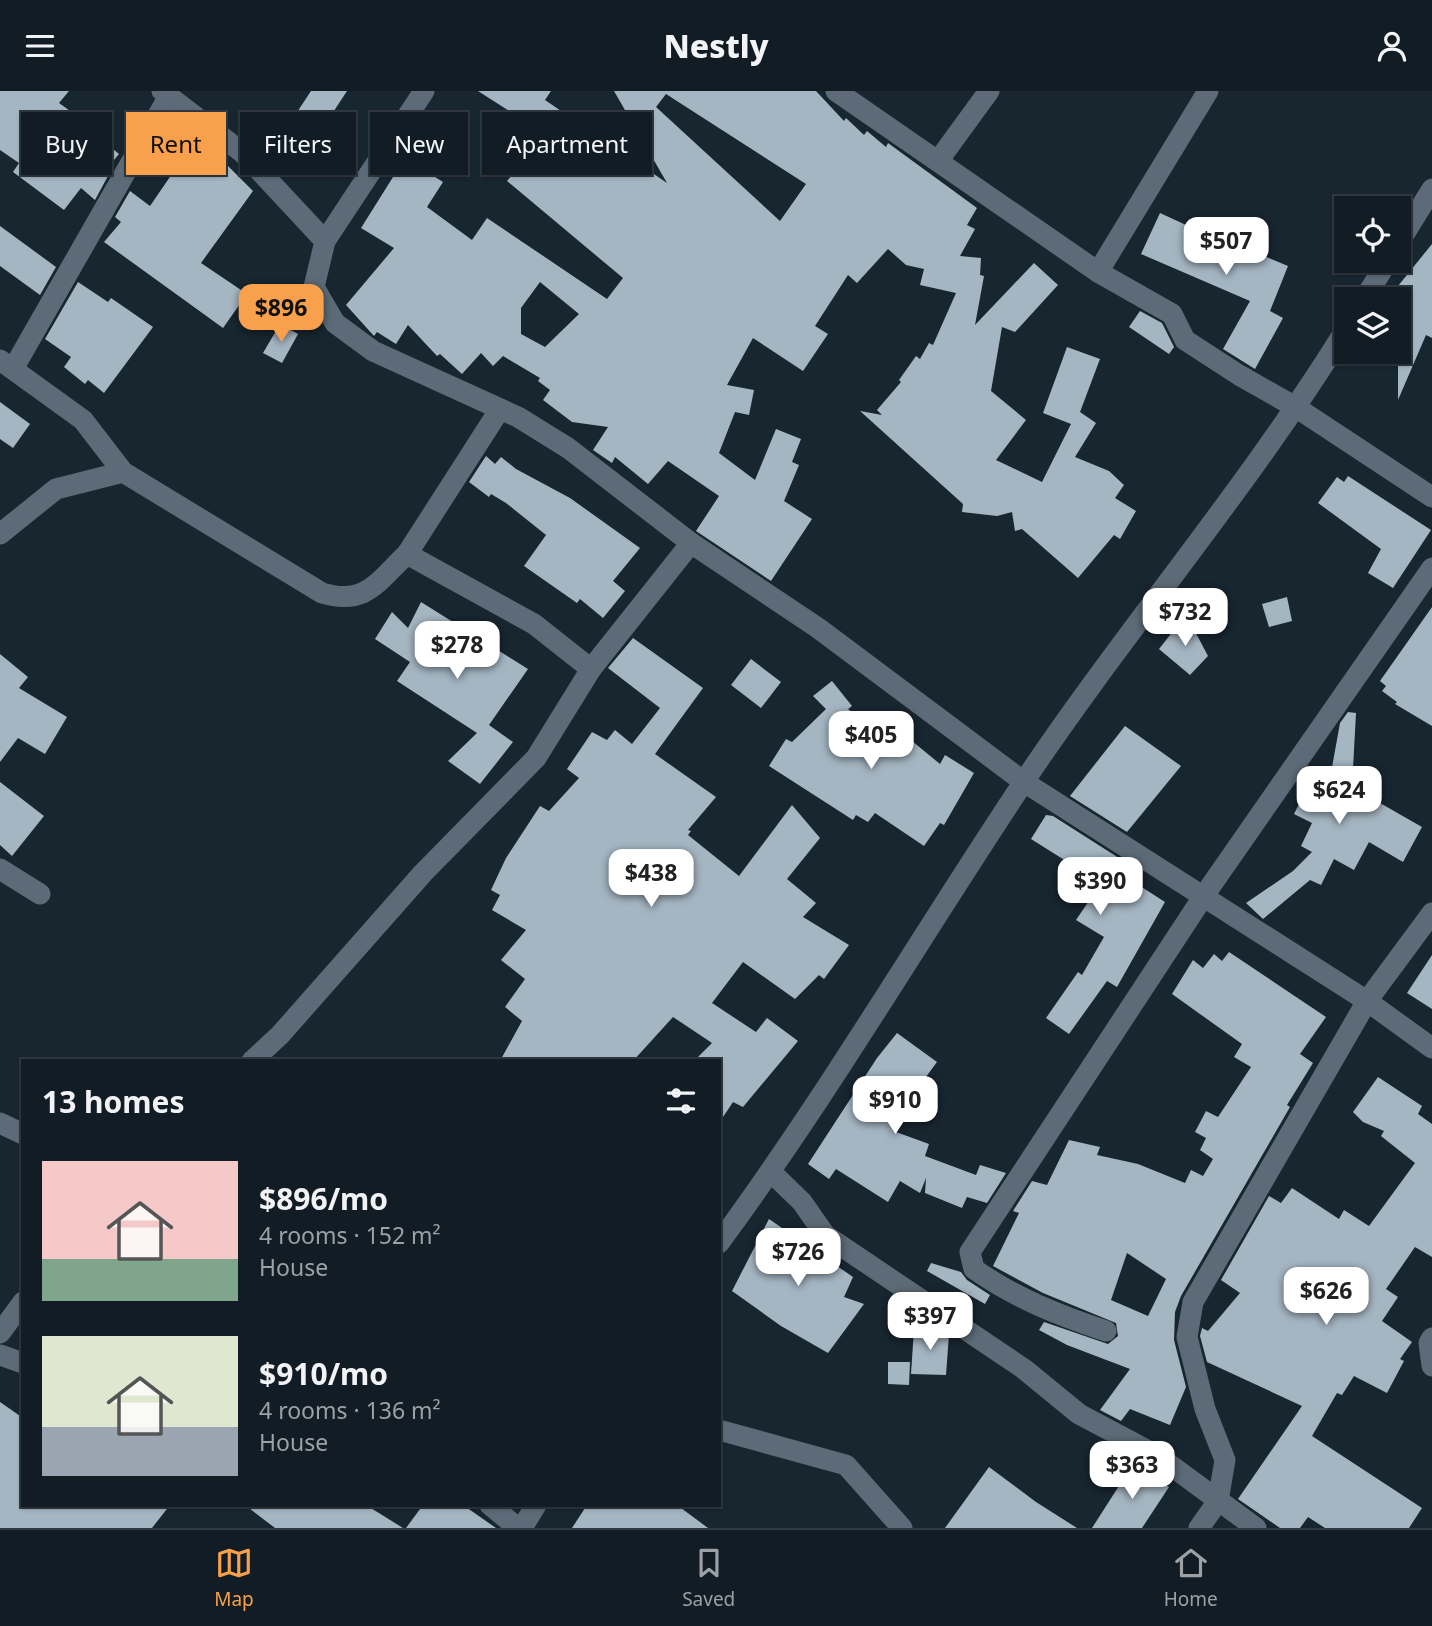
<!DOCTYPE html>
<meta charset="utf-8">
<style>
:root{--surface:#121c24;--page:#1f2931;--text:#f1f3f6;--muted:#9ca1a6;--line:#313a41;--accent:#f8a04b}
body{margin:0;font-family:"Noto Sans",sans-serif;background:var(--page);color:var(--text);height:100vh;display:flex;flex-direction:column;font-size:26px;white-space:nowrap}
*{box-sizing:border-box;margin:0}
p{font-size:23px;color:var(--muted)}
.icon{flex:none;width:38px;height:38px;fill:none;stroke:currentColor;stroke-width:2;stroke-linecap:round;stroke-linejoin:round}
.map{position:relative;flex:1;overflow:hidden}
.panel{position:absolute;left:21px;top:968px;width:700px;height:448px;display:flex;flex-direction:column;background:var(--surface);border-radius:0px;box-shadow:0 2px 5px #0004,0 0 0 2px var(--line)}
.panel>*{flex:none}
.hud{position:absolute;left:21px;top:21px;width:700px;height:63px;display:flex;gap:14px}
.tools{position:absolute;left:1334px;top:105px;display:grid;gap:14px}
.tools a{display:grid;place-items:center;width:77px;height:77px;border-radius:0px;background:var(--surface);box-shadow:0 2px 5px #0004,0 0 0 2px var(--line);font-size:35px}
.price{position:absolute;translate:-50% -60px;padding:0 16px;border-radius:14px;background:#fff;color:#222;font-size:23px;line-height:46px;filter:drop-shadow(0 2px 4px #0008)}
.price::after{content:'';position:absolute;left:50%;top:42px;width:21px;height:16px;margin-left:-10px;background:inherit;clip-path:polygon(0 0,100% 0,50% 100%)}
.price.active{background:var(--accent);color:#111}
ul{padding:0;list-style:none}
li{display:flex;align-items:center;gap:21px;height:175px;padding:0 21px}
li span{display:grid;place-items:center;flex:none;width:196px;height:140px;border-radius:0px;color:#555}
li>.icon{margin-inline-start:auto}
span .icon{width:84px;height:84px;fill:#fffc;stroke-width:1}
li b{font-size:30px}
h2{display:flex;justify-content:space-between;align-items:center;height:84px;padding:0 21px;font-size:30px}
.tag{padding:0 24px;border-radius:0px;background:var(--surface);box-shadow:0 2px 5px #0004,0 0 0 2px var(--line);font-size:24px;line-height:63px}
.tag.active{background:var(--accent);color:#111}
header{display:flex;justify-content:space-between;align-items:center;height:91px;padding:0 21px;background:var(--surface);font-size:32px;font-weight:800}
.tab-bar{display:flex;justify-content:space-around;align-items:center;height:98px;border-top:2px solid var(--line);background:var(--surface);font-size:19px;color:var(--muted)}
.tab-bar a{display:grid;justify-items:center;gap:4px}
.tab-bar .active{color:var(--accent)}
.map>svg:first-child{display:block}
</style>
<header><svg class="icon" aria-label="menu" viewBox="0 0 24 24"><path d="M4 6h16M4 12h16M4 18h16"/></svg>Nestly<svg class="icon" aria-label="person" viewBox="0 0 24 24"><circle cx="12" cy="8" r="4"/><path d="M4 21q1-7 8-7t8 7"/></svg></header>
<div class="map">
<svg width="1432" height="1437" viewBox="0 0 1432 1437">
<rect width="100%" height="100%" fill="#182630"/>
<g fill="#a5b6c3" fill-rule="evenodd">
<polygon points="0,0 69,0 59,12 87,32 85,35 119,63 104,81 108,85 95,109 81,97 64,119 13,81 19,72 0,59"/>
<polygon points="311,0 347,0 309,58 284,41"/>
<path d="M 478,0 L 551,0 L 545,9 L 667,92 L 614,0 L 816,0 L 844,30 L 846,27 L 864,44 L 867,40 L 886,56 L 888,52 L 977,117 L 967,134 L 975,138 L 960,165 L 981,167 L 980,184 L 984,185 L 975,234 L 1034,172 L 1058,194 L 1015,241 L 1002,236 L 991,300 L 1026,329 L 996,369 L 1042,391 L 1071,333 L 1043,322 L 1067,256 L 1100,268 L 1080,321 L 1096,332 L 1075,366 L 1109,380 L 1124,394 L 1115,407 L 1136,420 L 1120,448 L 1114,444 L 1078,487 L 1022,438 L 1015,440 L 1012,421 L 997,425 L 962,421 L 963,413 L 860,320 L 882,324 L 877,319 L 901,291 L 899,289 L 916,265 L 920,268 L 929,252 L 933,254 L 956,202 L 920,194 L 924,178 L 906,174 L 888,158 L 857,192 L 848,184 L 815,235 L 828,243 L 803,280 L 753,247 L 727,294 L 754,299 L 749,324 L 735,321 L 719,362 L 755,389 L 776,338 L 801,348 L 792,371 L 799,374 L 784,410 L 812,428 L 771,490 L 696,440 L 719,405 L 668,370 L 648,393 L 615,366 L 612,372 L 593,359 L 608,336 L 572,331 L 543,309 L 550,299 L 538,290 L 540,287 L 503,265 L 493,275 L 481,262 L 462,283 L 440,263 L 437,265 L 408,234 L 396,253 L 377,241 L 374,245 L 346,214 L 394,157 L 361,137 L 405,67 L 443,91 L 427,116 L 472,149 L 487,127 L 607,208 L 623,187 L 507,90 L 530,63 L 536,37 ZM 666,3 L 806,93 L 780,130 L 656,16 ZM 540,191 L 579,223 L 545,256 L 521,243 L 521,217 Z"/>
<polygon points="187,61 214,80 224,71 253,100 201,172 247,203 223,237 104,151 121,131 115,126 130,100 150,115"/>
<polygon points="1160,122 1210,145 1219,131 1266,160 1264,165 1288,175 1270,220 1283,227 1255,278 1223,258 1250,210 1141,163"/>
<polygon points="0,135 56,176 40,204 0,175"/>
<polygon points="1432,153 1432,247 1426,244 1398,309 1398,195"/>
<polygon points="78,191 108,211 111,207 153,236 104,302 88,289 85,293 64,276 71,266 45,248"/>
<polygon points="1140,220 1162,232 1174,256 1169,263 1129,236"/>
<polygon points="280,233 298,243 282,272 263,262"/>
<polygon points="0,311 30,333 13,357 0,348"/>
<polygon points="486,365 495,373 501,366 516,378 570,407 640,457 613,490 625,500 603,527 580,508 577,512 524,475 546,444 506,412 491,403 489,406 469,391"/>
<polygon points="1348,385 1431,439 1393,497 1368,482 1381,458 1318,412 1337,386 1344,391"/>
<polygon points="1287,506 1292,530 1269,536 1262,513"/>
<polygon points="421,511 528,578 489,634 513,651 480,693 448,670 477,642 397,590 410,571 375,548 392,521 408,537"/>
<polygon points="1432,516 1432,635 1395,613 1397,611 1382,600 1386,595 1380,590"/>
<polygon points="1189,529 1208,565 1190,584 1159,558 1181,530 1184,534"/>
<polygon points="633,547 703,597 655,663 716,706 688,739 691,740 688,744 739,785 792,714 820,747 787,788 816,812 803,826 849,854 824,888 819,884 795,908 743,871 712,912 756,941 767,927 798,950 743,1016 733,1011 719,1032 719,970 694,970 712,952 673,926 633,970 500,970 522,930 505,916 525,888 501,869 526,839 492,819 500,804 491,799 506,767 540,715 549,720 579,687 567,678 592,641 607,649 615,639 632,653 660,617 608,577"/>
<polygon points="0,563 28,586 19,597 67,626 45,663 18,647 0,671"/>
<polygon points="751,568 781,591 761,617 731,594"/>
<polygon points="832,590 852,615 848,618 892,653 901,641 940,673 945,664 974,682 944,734 940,732 924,755 875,722 868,731 856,724 853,729 769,675 786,648 792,651 826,618 813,605"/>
<polygon points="1348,621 1356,622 1352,696 1422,736 1403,771 1369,751 1354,779 1334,768 1321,794 1310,789 1263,828 1246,812 1293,780 1312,761 1301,755 1312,732 1294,723 1313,685 1329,693 1340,632"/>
<polygon points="1125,635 1181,675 1127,741 1070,705"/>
<polygon points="0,691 44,725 12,765 0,754"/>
<polygon points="1046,724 1053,725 1133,776 1126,786 1165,811 1117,896 1107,890 1069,943 1046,927 1078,881 1082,884 1104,846 1076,829 1101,792 1031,748"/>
<path d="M 1229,861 L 1326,926 L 1300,963 L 1313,972 L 1287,1014 L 1290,1016 L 1181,1205 L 1175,1221 L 1174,1249 L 1186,1296 L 1170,1334 L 1130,1318 L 1121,1330 L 1100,1319 L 1130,1278 L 1067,1254 L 1039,1239 L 1044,1231 L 1108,1253 L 1118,1245 L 1116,1232 L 1043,1202 L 993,1175 L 1019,1122 L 1013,1120 L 1032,1090 L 1047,1094 L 1069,1049 L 1100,1056 L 1097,1064 L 1138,1073 L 1185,1092 L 1191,1079 L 1203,1085 L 1213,1068 L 1200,1059 L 1206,1047 L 1195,1041 L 1206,1020 L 1218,1026 L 1251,976 L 1234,966 L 1242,953 L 1172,903 L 1193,869 L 1203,877 L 1214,863 L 1222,870 ZM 1127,1162 L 1166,1188 L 1148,1225 L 1111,1209 Z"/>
<polygon points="1432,864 1432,918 1407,902"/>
<polygon points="897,942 937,971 903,1017 909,1022 896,1041 929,1053 925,1065 976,1084 980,1074 1006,1082 987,1112 967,1106 962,1117 925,1102 926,1087 920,1102 900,1090 888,1111 836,1078 829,1088 808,1073 877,967"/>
<polygon points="1378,986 1422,1015 1418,1023 1432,1033 1432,1166 1415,1156 1386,1198 1398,1206 1382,1230 1412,1251 1400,1268 1404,1270 1387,1302 1354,1285 1342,1304 1337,1302 1312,1345 1422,1417 1409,1437 1325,1437 1308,1426 1300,1437 1280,1437 1238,1408 1302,1315 1207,1271 1200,1245 1202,1237 1208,1240 1240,1202 1221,1189 1269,1105 1281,1112 1292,1097 1339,1128 1344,1119 1369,1135 1415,1072 1381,1045 1384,1040 1363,1031 1353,1021"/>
<polygon points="769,1128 853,1186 844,1206 864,1213 828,1262 781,1235 732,1200"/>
<polygon points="931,1172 961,1181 967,1189 990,1204 985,1213 927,1180"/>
<polygon points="914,1238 944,1240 949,1243 946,1284 911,1283"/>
<polygon points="888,1271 910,1271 909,1294 888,1293"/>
<polygon points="0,1311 23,1327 23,1414 170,1414 152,1437 0,1437"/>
<polygon points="1133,1373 1169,1396 1142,1437 1092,1437"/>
<polygon points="989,1376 1036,1411 1077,1437 945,1437"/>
<polygon points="245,1414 366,1414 403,1437 275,1437"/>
<polygon points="423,1414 463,1414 496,1437 406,1437"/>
<polygon points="587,1414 677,1414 708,1437 572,1437"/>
</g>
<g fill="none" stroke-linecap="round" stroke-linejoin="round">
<g stroke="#5c6b77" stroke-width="21">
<polyline points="162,0 243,62 325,150 314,196 335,232 373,260 518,326 568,357 691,452 818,537 1024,691 1367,910 1432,957"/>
<polyline points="836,0 1098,181 1172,223 1185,249 1239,284 1297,317 1432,406"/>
<polyline points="938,70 989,0"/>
<polyline points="325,150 424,0"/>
<polyline points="1398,153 1432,98"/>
<polyline points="1098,181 1208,0"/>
<polyline points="1364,208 1388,170"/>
<path d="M 0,269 L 83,329 L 123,381 L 322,502 C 366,515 377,491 407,463 L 534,533 L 591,578 L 691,452"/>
<polyline points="13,278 169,5"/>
<polyline points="0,443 56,398 123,381"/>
<polyline points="407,463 500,318"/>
<polyline points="0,778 40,803"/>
<polyline points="252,970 280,944 423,782 536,667 591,578"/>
<polyline points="0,1032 23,1043"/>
<polyline points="771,1081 802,1111 825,1144 1024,1278 1079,1323 1158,1365 1256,1437"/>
<path d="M 719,1152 C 828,1004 921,845 1023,692 C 1126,538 1248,397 1346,238"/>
<path d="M 1106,1240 C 1058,1224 1015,1207 974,1178 L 970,1161 L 1203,806 L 1432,477"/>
<polyline points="0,1242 23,1211"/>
<polyline points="1432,1247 1429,1252 1432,1275"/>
<polyline points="0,1264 23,1272"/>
<polyline points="719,1339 846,1374 902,1437"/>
<polyline points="490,1414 518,1437"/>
<polyline points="522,1437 536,1414"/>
<polyline points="1199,1437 1218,1410 1225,1369 1205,1318 1187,1246 1193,1211 1367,910 1432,822"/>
</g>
</g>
</svg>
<div class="tools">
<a><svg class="icon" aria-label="locate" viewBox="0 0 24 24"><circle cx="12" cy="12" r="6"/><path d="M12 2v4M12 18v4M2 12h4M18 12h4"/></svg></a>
<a><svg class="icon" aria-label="layers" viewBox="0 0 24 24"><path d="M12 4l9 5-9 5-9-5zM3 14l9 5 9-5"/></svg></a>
</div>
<b class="price" style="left:1226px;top:186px">$507</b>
<b class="price active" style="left:281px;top:253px">$896</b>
<b class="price" style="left:1185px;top:557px">$732</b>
<b class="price" style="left:457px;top:590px">$278</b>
<b class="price" style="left:871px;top:680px">$405</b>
<b class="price" style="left:1339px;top:735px">$624</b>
<b class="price" style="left:651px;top:818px">$438</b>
<b class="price" style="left:1100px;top:826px">$390</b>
<b class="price" style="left:895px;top:1045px">$910</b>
<b class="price" style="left:798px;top:1197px">$726</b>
<b class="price" style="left:1326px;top:1236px">$626</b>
<b class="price" style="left:930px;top:1261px">$397</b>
<b class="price" style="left:1132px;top:1410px">$363</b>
<div class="hud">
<a class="tag">Buy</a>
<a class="tag active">Rent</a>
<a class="tag">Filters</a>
<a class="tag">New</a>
<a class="tag">Apartment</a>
</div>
<section class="panel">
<h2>13 homes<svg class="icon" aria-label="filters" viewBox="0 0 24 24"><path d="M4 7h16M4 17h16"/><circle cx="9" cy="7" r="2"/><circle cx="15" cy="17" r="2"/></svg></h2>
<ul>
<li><span style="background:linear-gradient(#f6c9c9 70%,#7fa58c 0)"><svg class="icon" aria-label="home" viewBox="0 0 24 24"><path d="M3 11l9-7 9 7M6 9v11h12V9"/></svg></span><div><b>$896/mo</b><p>4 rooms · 152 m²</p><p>House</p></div></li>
<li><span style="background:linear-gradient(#dfe7d0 65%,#9aa5b1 0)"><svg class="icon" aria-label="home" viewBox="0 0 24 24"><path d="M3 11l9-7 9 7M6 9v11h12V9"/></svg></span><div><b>$910/mo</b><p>4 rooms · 136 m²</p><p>House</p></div></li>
</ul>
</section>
</div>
<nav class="tab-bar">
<a class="active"><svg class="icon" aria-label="map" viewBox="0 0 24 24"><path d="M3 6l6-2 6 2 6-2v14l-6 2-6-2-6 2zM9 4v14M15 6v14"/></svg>Map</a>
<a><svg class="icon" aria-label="saved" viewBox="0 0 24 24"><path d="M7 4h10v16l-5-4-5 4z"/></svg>Saved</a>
<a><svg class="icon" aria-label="home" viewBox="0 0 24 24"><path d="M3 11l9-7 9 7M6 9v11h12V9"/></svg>Home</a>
</nav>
